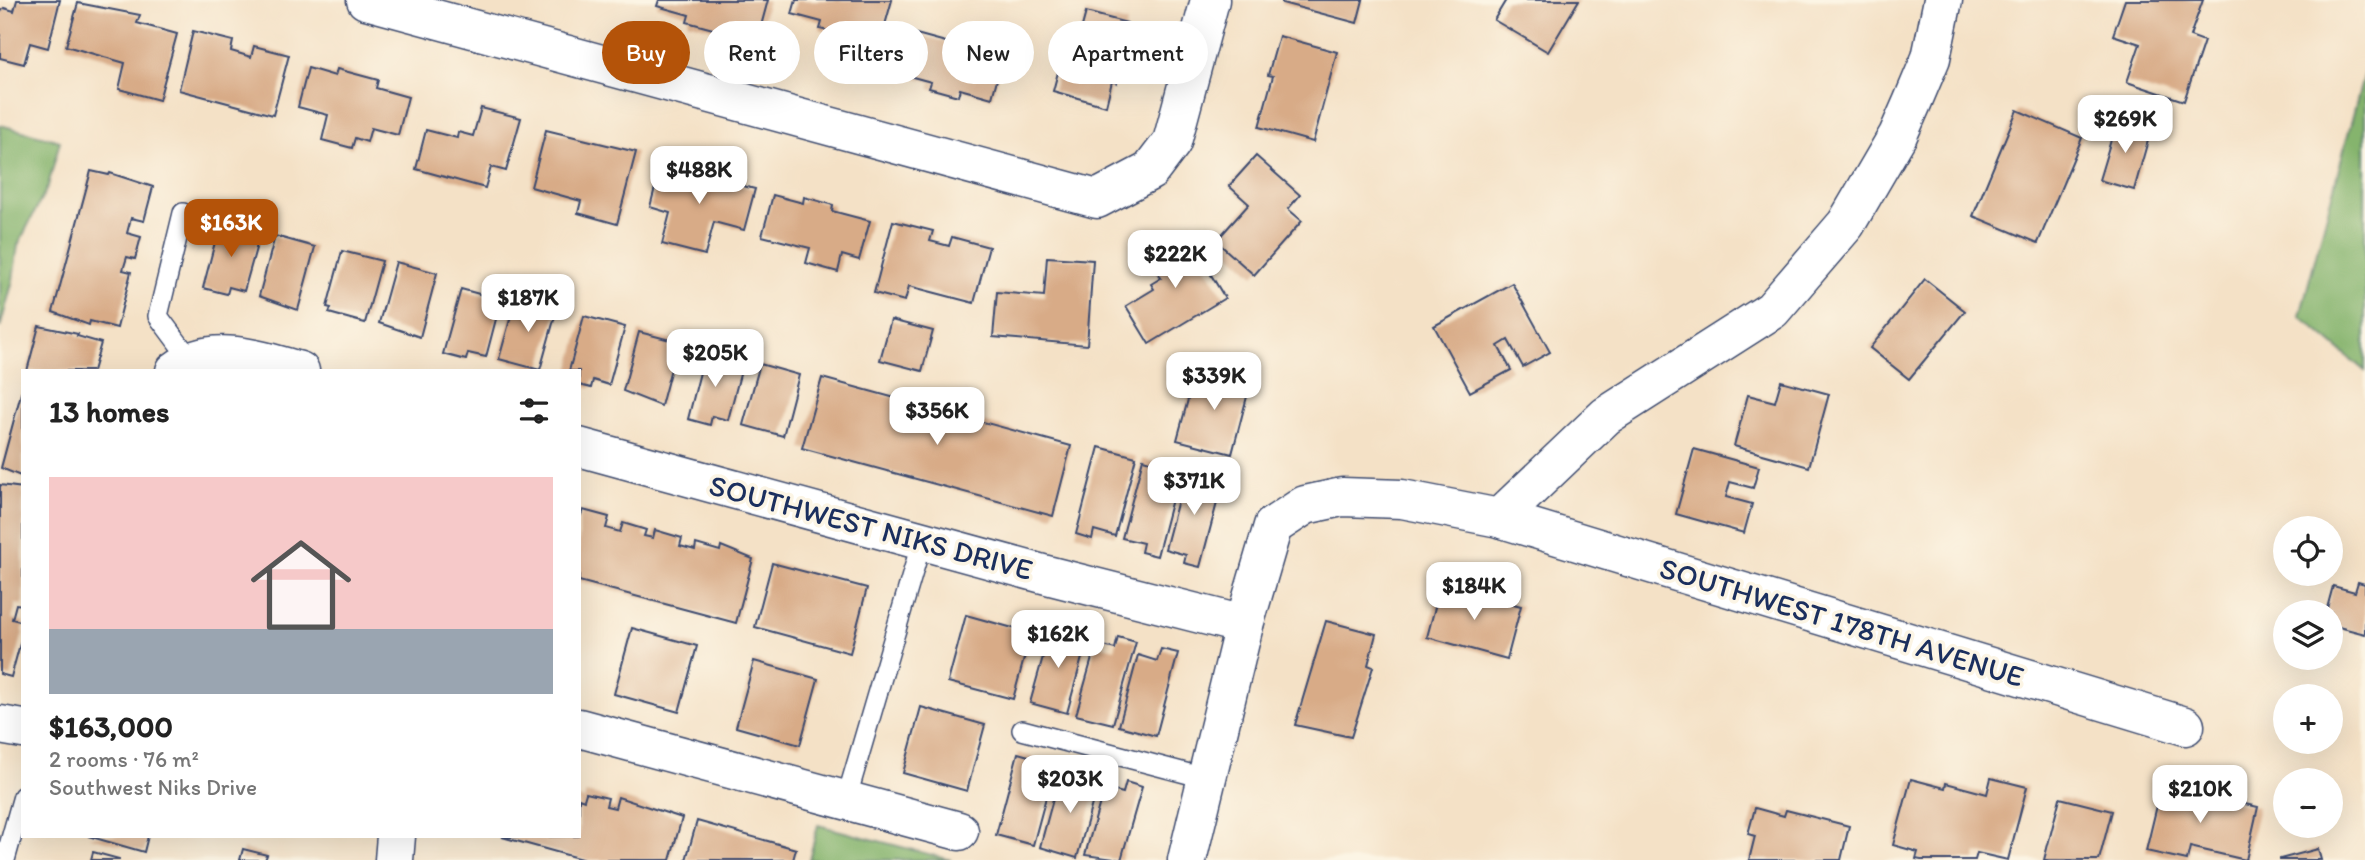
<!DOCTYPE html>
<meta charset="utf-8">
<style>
:root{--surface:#fff;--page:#f6f6f6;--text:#222;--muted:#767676;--line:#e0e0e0;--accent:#b45309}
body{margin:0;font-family:Itim,sans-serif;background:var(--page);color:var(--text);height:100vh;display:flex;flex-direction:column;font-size:26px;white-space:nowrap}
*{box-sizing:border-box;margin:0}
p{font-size:23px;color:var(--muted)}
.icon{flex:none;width:38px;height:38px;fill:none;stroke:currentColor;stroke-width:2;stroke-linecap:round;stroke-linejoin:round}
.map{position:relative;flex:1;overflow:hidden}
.side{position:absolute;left:21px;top:369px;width:560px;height:469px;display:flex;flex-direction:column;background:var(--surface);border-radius:0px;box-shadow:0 7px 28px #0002}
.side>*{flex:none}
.top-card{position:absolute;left:602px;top:21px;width:665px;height:63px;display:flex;gap:14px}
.controls{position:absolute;left:2273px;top:516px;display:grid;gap:14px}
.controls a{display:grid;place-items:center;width:70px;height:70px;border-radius:50%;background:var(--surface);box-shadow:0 7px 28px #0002;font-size:35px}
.price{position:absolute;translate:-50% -60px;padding:0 16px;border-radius:14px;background:#fff;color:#222;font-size:23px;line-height:46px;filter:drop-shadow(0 2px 4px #0008)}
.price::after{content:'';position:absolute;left:50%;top:42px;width:21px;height:16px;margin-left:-10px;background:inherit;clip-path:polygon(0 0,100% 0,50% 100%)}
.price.current{background:var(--accent);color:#fff}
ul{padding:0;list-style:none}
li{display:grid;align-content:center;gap:14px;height:371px;padding:0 28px}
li+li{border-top:2px solid var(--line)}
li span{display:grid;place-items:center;height:217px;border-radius:0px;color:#555}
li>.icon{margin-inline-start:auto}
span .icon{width:126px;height:126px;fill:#fffc;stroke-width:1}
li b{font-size:30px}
h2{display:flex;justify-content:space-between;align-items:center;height:84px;padding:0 28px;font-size:30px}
.pill{padding:0 24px;border-radius:32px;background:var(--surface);box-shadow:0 7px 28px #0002;font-size:24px;line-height:63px}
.pill.current{background:var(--accent);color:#fff}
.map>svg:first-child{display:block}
</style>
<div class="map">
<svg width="2365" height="860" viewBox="0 0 2365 860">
<rect width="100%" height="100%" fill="#fcf5e5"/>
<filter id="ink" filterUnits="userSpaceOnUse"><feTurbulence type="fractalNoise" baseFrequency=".0143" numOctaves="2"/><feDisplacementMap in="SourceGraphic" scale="14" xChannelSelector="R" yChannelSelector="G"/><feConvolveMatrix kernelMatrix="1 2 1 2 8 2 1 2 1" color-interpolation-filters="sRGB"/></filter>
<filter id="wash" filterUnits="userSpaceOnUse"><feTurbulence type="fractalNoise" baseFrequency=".00686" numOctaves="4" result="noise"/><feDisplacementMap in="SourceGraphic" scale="28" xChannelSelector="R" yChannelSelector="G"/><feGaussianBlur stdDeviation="1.57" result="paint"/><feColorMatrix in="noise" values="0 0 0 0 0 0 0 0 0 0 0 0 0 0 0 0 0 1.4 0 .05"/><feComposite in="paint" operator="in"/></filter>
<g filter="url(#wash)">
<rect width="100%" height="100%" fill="#f4e1c6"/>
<g fill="#85b46d" stroke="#507266" stroke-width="2">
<polygon points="2365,70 2365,371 2300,316"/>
<polygon points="0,125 60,141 48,186 18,245 13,280 0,328"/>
<polygon points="818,825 951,860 809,860"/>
</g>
<g id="blocks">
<g fill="#d8ab87">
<polygon points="17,0 60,0 48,48 30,43 24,64 0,58 0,13 4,8 14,11"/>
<polygon points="659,0 768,0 758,37 729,29 728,33 687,22 689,15 657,6"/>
<polygon points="796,0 892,0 881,39 876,38 868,70 829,59 836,33 820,29 822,22 792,14"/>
<polygon points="1282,0 1363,0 1357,23 1282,3"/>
<polygon points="1506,0 1579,0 1548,52 1494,20"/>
<polygon points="2125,0 2203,0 2190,36 2204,41 2184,101 2127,82 2140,44 2113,35"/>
<polygon points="78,3 140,15 137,23 177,34 159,100 119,89 125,63 66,46"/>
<polygon points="1086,12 1127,23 1120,51 1125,52 1117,83 1112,81 1106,106 1053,91 1066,42 1077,45"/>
<polygon points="193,31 233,41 231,51 251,57 254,46 289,55 273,115 179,90"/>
<polygon points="909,32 953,44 955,36 978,43 976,50 1003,57 992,98 960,89 958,96 929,88 931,82 898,73"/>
<polygon points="1279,36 1337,52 1313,142 1259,127 1273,76 1268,75"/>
<polygon points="308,68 335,76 337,69 378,80 376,88 408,97 398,135 371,128 367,142 355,138 352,148 322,140 328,115 298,107"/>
<polygon points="481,108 521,118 506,171 491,167 485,188 416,169 426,130 457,138 458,132 473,136"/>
<polygon points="2017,110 2082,138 2038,243 1973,216"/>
<polygon points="2117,120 2151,130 2134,190 2099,180"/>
<polygon points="546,130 636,152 617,224 578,213 581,201 531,187"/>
<polygon points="1256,156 1300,195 1288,209 1302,221 1254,275 1216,241 1249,204 1229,186"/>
<polygon points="661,164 694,174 695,167 724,175 723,181 755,189 744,230 714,222 705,255 662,244 670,213 650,207"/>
<polygon points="91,171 109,175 110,173 153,187 144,221 131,218 127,233 141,237 135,259 127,257 123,270 131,272 117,328 90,321 89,325 53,312"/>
<polygon points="773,195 803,203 804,197 833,205 832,211 870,221 859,260 842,255 838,272 806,263 810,248 762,236"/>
<polygon points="893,221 933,231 930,241 949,246 952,237 989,247 974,303 909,286 905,301 874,293"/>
<polygon points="220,223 260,234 244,291 229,287 227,294 203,288"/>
<polygon points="1185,232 1225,298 1149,344 1126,306 1154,289 1151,284 1161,278 1148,254"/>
<polygon points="275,236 315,247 298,310 259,296"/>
<polygon points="342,251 382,261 365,323 329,313 331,308 327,307"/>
<polygon points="1047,257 1093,260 1087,345 993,337 997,292 1044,296"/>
<polygon points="396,262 437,273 420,337 379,323"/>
<polygon points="1925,279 1965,311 1909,379 1870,348"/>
<polygon points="1512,283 1550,352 1523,367 1508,340 1498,346 1511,370 1470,392 1434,326"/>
<polygon points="461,289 501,300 486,357 468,353 466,360 443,354"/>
<polygon points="516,298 557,309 540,370 499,359"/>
<polygon points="584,316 625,327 609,385 593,380 591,388 579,385 579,371 569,371"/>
<polygon points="891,320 933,331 922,371 880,360"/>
<polygon points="39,326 78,334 77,336 101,343 93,371 27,371"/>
<polygon points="639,332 678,342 661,406 623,391"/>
<polygon points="705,353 743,363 728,420 712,416 710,425 688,419"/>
<polygon points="760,364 799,375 783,436 743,425"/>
<polygon points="1196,370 1250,385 1232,454 1177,440"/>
<polygon points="822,378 1071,446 1053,516 802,448"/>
<polygon points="1781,381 1829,394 1809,467 1734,446 1748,395 1775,402"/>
<polygon points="22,390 23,391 23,477 1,468"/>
<polygon points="1099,447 1136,457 1115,536 1094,530 1092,539 1076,534"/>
<polygon points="1694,449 1759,467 1753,488 1730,482 1726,497 1752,504 1744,533 1676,514"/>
<polygon points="1143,459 1180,469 1157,556 1141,552 1143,543 1122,538"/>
<polygon points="1186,470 1223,480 1200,567 1184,563 1186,555 1165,549"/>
<polygon points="0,485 23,488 23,605 16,604 12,619 23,622 23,633 11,677 0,674"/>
<polygon points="583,510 609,517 606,528 620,532 623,523 646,530 644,536 653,538 655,530 682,538 680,546 695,550 696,544 720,551 721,546 753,559 736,623 579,581 579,519"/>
<polygon points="772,563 867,588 850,653 755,627"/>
<polygon points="2358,582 2365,584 2365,634 2331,625 2331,612 2326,612 2333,586 2355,592"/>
<polygon points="1441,585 1521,606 1507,659 1427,637"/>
<polygon points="966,615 1031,633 1013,699 948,682"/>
<polygon points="1053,621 1070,626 1067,638 1086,643 1067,713 1030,703"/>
<polygon points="1326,621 1376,634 1368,665 1373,667 1351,737 1295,725"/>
<polygon points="632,628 697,646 679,712 614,694"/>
<polygon points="1118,637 1136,642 1113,724 1076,715 1096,644 1115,649"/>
<polygon points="1161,649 1178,653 1156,736 1119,726 1138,655 1157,661"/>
<polygon points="754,661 818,679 800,745 736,727"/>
<polygon points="921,707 985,725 967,791 903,773"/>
<polygon points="1018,753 1036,758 1033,770 1052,775 1033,845 996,835"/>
<polygon points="1083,771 1100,775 1077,858 1040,847 1059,777 1079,783"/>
<polygon points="1991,778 2027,787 2008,860 1977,853 1975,860 1921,860 1916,859 1918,852 1893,845 1911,779 1945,788 1946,783 1987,794"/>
<polygon points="1126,782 1142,787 1121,860 1085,855 1104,788 1123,793"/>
<polygon points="2162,785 2258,807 2246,860 2190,847 2187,860 2146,851"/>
<polygon points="586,793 608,798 606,806 615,808 618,797 682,818 670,860 585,860 502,837 579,836 579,798 584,800"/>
<polygon points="2060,798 2112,811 2099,860 2044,860"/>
<polygon points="1755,808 1784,816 1786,810 1849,826 1841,860 1749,860 1755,836 1748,834"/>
<polygon points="697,821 796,849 793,860 686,860"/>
<polygon points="88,836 148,836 144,852"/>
<polygon points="243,849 267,855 265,860 240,860"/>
<polygon points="2318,849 2321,860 2280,860 2280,859"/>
<polygon points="93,852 119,859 119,860 91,860"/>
</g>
</g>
</g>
<g filter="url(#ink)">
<use href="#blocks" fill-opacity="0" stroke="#3c4a6e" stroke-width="2"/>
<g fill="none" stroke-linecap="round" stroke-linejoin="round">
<defs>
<g id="service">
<polyline points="183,213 158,316 190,359"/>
<polyline points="1022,730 1208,779"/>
<polyline points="846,800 922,541"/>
<polyline points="5,860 23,796"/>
</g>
<g id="minor">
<polyline points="366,0 1097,199 1150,171 1172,142 1210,0"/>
<path d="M 175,371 C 212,342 259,360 300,371"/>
<polyline points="579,447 1043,574 1244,625"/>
<polyline points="1499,518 2185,726"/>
<polyline points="0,725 23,729"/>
<polyline points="579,728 959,831"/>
<polyline points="394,860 396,836"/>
<polyline points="1187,860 1244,625 1273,526 1305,505 1342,497 1402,499 1499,518 1606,416 1772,310 1846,224 1898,135 1912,103 1931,58 1943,0"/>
</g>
</defs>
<use href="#service" stroke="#3c4a6e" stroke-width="22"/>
<use href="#minor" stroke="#3c4a6e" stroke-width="41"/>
<use href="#service" stroke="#fff" stroke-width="19"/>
<use href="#minor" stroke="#fff" stroke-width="38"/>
</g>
</g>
<g text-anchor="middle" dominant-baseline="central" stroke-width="7" stroke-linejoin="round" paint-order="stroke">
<g font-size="30" fill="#1b2f5e" stroke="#fcf5e5">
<text transform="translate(871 527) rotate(15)">SOUTHWEST NIKS DRIVE</text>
<text transform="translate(1842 622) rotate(17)">SOUTHWEST 178TH AVENUE</text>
</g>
</g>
</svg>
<div class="controls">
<a><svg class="icon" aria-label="locate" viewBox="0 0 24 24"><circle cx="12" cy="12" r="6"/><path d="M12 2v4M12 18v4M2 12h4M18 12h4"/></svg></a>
<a><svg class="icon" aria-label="layers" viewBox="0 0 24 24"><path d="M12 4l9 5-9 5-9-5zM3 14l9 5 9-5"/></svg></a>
<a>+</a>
<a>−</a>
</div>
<b class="price" style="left:2125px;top:155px">$269K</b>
<b class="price" style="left:699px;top:206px">$488K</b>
<b class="price current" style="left:231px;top:259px">$163K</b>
<b class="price" style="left:1175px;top:290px">$222K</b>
<b class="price" style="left:528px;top:334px">$187K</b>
<b class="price" style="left:715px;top:389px">$205K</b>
<b class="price" style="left:1214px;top:412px">$339K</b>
<b class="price" style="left:937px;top:447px">$356K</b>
<b class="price" style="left:1194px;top:517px">$371K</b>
<b class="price" style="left:1474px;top:622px">$184K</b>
<b class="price" style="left:1058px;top:670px">$162K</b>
<b class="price" style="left:1070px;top:815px">$203K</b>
<b class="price" style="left:2200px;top:825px">$210K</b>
<div class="top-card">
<a class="pill current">Buy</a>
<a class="pill">Rent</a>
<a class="pill">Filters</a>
<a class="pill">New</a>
<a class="pill">Apartment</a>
</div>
<section class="side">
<h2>13 homes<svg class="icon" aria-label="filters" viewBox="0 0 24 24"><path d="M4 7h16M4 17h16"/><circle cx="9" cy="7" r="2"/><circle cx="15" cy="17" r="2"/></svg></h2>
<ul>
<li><span style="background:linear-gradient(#f6c9c9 70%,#9aa5b1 0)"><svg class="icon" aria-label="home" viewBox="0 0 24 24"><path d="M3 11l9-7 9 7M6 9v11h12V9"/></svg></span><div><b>$163,000</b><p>2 rooms · 76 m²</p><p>Southwest Niks Drive</p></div></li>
</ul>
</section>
</div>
